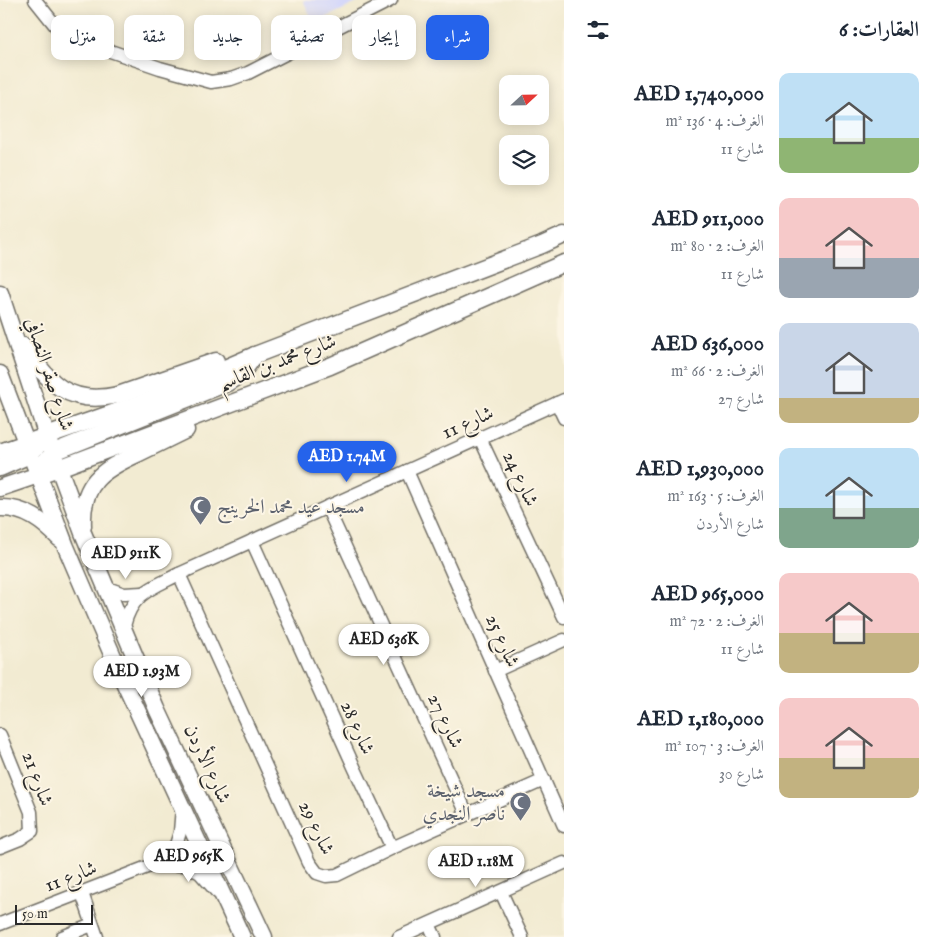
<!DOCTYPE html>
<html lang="ar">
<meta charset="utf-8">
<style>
:root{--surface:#fff;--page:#f6f6f7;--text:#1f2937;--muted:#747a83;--accent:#2563eb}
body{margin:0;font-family:"IM FELL English",Amiri,serif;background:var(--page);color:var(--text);direction:rtl;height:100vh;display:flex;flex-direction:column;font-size:19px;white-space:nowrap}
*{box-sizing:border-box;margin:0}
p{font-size:16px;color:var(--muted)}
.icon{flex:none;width:28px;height:28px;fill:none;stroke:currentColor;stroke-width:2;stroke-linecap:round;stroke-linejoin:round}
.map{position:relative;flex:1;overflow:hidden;direction:ltr}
.sheet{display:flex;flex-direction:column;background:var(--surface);width:375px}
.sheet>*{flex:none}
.banner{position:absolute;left:15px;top:15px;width:474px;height:45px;direction:rtl;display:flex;gap:10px}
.needle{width:32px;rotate:68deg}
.controls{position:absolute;left:499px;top:75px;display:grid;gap:10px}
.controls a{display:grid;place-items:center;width:50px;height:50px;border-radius:10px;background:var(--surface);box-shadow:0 2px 12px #0003;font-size:25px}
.scale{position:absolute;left:15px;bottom:12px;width:78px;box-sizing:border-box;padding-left:5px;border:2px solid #2b2b2b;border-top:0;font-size:14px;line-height:18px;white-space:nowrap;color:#2b2b2b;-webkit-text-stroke:4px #fcf5e5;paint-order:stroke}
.price{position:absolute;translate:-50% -42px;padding:0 11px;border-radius:18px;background:#fff;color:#222;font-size:16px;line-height:32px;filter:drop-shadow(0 1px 2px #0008)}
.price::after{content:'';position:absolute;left:50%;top:30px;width:15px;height:11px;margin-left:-8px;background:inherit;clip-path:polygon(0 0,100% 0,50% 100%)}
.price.active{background:var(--accent);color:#fff}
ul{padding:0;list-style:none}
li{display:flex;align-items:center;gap:15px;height:125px;padding:0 20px}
li span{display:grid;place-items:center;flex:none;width:140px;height:100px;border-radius:10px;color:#555}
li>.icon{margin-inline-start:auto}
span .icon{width:60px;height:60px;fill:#fffc;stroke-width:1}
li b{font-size:21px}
h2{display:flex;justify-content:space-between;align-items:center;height:60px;padding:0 20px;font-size:21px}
.tag{padding:0 18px;border-radius:10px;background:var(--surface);box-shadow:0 2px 12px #0003;font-size:18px;line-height:45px}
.tag.active{background:var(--accent);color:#fff}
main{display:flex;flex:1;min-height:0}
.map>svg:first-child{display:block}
</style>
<main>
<section class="sheet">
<h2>العقارات: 6<svg class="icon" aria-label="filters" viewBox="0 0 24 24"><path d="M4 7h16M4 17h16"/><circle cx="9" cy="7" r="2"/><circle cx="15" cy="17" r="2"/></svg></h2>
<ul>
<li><span style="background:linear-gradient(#bfe0f5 65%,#8fb573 0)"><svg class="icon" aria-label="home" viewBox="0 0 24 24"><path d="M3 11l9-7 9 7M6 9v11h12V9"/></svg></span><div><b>AED 1,740,000</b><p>الغرف: 4 · 136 m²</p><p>شارع 11</p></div></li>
<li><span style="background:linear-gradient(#f6c9c9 60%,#9aa5b1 0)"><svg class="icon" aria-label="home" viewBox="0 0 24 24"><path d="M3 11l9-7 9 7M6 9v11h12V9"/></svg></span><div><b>AED 911,000</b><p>الغرف: 2 · 80 m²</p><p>شارع 11</p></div></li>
<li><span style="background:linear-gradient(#c9d6e8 75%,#c2b280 0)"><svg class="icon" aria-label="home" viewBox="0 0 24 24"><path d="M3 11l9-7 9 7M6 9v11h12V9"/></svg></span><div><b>AED 636,000</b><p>الغرف: 2 · 66 m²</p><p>شارع 27</p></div></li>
<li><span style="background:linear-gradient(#bfe0f5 60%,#7fa58c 0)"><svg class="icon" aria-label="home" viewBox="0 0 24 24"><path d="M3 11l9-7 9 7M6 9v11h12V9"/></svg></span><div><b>AED 1,930,000</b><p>الغرف: 5 · 163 m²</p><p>شارع الأردن</p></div></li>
<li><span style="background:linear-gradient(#f6c9c9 60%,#c2b280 0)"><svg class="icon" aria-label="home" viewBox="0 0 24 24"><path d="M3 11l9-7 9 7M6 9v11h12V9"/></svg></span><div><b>AED 965,000</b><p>الغرف: 2 · 72 m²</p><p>شارع 11</p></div></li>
<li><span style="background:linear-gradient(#f6c9c9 60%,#c2b280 0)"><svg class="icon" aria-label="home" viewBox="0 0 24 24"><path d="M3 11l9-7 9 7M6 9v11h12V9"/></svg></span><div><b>AED 1,180,000</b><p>الغرف: 3 · 107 m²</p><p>شارع 30</p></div></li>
</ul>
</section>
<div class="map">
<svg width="564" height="937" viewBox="0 0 564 937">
<rect width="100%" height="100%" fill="#fcf5e5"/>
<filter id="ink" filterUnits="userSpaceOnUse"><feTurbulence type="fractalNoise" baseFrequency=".02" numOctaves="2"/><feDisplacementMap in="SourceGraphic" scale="10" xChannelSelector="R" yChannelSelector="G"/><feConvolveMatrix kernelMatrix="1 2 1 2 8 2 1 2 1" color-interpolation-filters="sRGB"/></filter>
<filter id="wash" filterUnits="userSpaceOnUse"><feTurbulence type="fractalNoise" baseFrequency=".0096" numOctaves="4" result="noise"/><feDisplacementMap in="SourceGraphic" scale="20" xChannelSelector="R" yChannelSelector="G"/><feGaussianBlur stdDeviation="1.12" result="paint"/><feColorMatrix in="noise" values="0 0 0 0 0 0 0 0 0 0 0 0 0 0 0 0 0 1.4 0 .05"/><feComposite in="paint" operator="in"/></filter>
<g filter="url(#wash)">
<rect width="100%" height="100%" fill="#f2ebd2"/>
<polygon fill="#d5d8f9" points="303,0 363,0 314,23"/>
</g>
<g filter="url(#ink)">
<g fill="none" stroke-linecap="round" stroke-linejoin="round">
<defs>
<g id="minor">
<polyline points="35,0 59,30 78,40 160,68 211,82 231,79 248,73 391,0"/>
<polyline points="557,403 564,418"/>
<polyline points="480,438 564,617"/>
<polyline points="407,471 564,826"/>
<polyline points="327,507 467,814"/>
<polyline points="252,541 355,769 392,848"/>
<polyline points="179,574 309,862 317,873 326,876 337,875 392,848 544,780"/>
<polyline points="107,588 124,594 142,593"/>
<path d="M 124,626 C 132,593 152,588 179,574 L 564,400"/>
<polyline points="495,671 564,640"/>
<polyline points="0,735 31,812 32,831 20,839 0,847"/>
<polyline points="155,864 186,865 200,873 217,892"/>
<polyline points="501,892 522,937"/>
<polyline points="82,893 97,937"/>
<polyline points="0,924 155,864 176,845 180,832 182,807"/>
<polyline points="429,924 435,937"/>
<polyline points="62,937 92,925"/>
<polyline points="399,937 564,863"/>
</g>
<g id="major">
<polyline points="0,293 47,436 83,533 157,709 264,937"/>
<path d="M 24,346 C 49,384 69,406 118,395 L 216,361"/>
<polyline points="0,374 66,547 124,682 242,937"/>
<polyline points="0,452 153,399 255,355 542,245 564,235"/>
<polyline points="46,460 59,450 227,383 241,374 255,355"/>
<polyline points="0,468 23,458 37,447"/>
<polyline points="0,488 59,468 330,366 564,263"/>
<path d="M 0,508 C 25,507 44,522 60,539"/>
<path d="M 83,526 C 81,483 102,470 137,454 C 153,446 170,438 186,430"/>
</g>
</defs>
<use href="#minor" stroke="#716e65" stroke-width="15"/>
<use href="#major" stroke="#716e65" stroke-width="19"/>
<use href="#minor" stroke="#fff" stroke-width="12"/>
<use href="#major" stroke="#fff" stroke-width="16"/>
</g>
</g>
<defs>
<symbol id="mosque-pin" viewBox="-11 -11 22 30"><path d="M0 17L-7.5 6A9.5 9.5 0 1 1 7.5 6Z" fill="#6b7280" stroke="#fcf5e5"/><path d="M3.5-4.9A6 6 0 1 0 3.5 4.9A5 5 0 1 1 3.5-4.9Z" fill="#fff"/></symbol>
</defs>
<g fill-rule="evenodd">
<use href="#mosque-pin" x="188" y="494" width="25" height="34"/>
<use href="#mosque-pin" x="508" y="790" width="25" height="34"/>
</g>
<g text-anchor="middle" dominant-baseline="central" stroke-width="4" stroke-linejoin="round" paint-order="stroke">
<g font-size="20" fill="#2b2b2b" stroke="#fcf5e5">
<text transform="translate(277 363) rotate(-21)">شارع محمد بن القاسم</text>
<text transform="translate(49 374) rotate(72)">شارع صقر النصافي</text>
<text transform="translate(468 423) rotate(-24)">شارع 11</text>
<text transform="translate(520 479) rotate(65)">شارع 24</text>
<text transform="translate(502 641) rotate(66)">شارع 25</text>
<text transform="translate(445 721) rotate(65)">شارع 27</text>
<text transform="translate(357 728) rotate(66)">شارع 28</text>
<text transform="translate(207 764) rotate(65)">شارع الأردن</text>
<text transform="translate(37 779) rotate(70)">شارع 21</text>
<text transform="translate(316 828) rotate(64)">شارع 29</text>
<text transform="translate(71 877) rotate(-21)">شارع 11</text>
</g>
<g font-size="20" fill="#5b616d" stroke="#fcf5e5" text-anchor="start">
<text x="217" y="507">مسجد عيد محمد الخرينج</text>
<text x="505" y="791" text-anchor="end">مسجد شيخة<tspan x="505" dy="23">ناصر النجدي</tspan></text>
</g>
</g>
</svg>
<div class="controls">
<a><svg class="needle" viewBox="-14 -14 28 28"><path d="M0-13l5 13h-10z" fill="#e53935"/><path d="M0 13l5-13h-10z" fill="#747a83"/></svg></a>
<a><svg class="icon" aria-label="layers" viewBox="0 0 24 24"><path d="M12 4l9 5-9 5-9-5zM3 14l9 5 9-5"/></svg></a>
</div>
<div class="scale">50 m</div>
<b class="price active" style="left:347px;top:483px">AED 1.74M</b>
<b class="price" style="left:126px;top:580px">AED 911K</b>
<b class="price" style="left:384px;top:666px">AED 636K</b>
<b class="price" style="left:142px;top:698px">AED 1.93M</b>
<b class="price" style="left:189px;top:883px">AED 965K</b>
<b class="price" style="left:476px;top:888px">AED 1.18M</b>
<div class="banner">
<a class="tag active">شراء</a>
<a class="tag">إيجار</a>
<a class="tag">تصفية</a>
<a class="tag">جديد</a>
<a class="tag">شقة</a>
<a class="tag">منزل</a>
</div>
</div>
</main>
